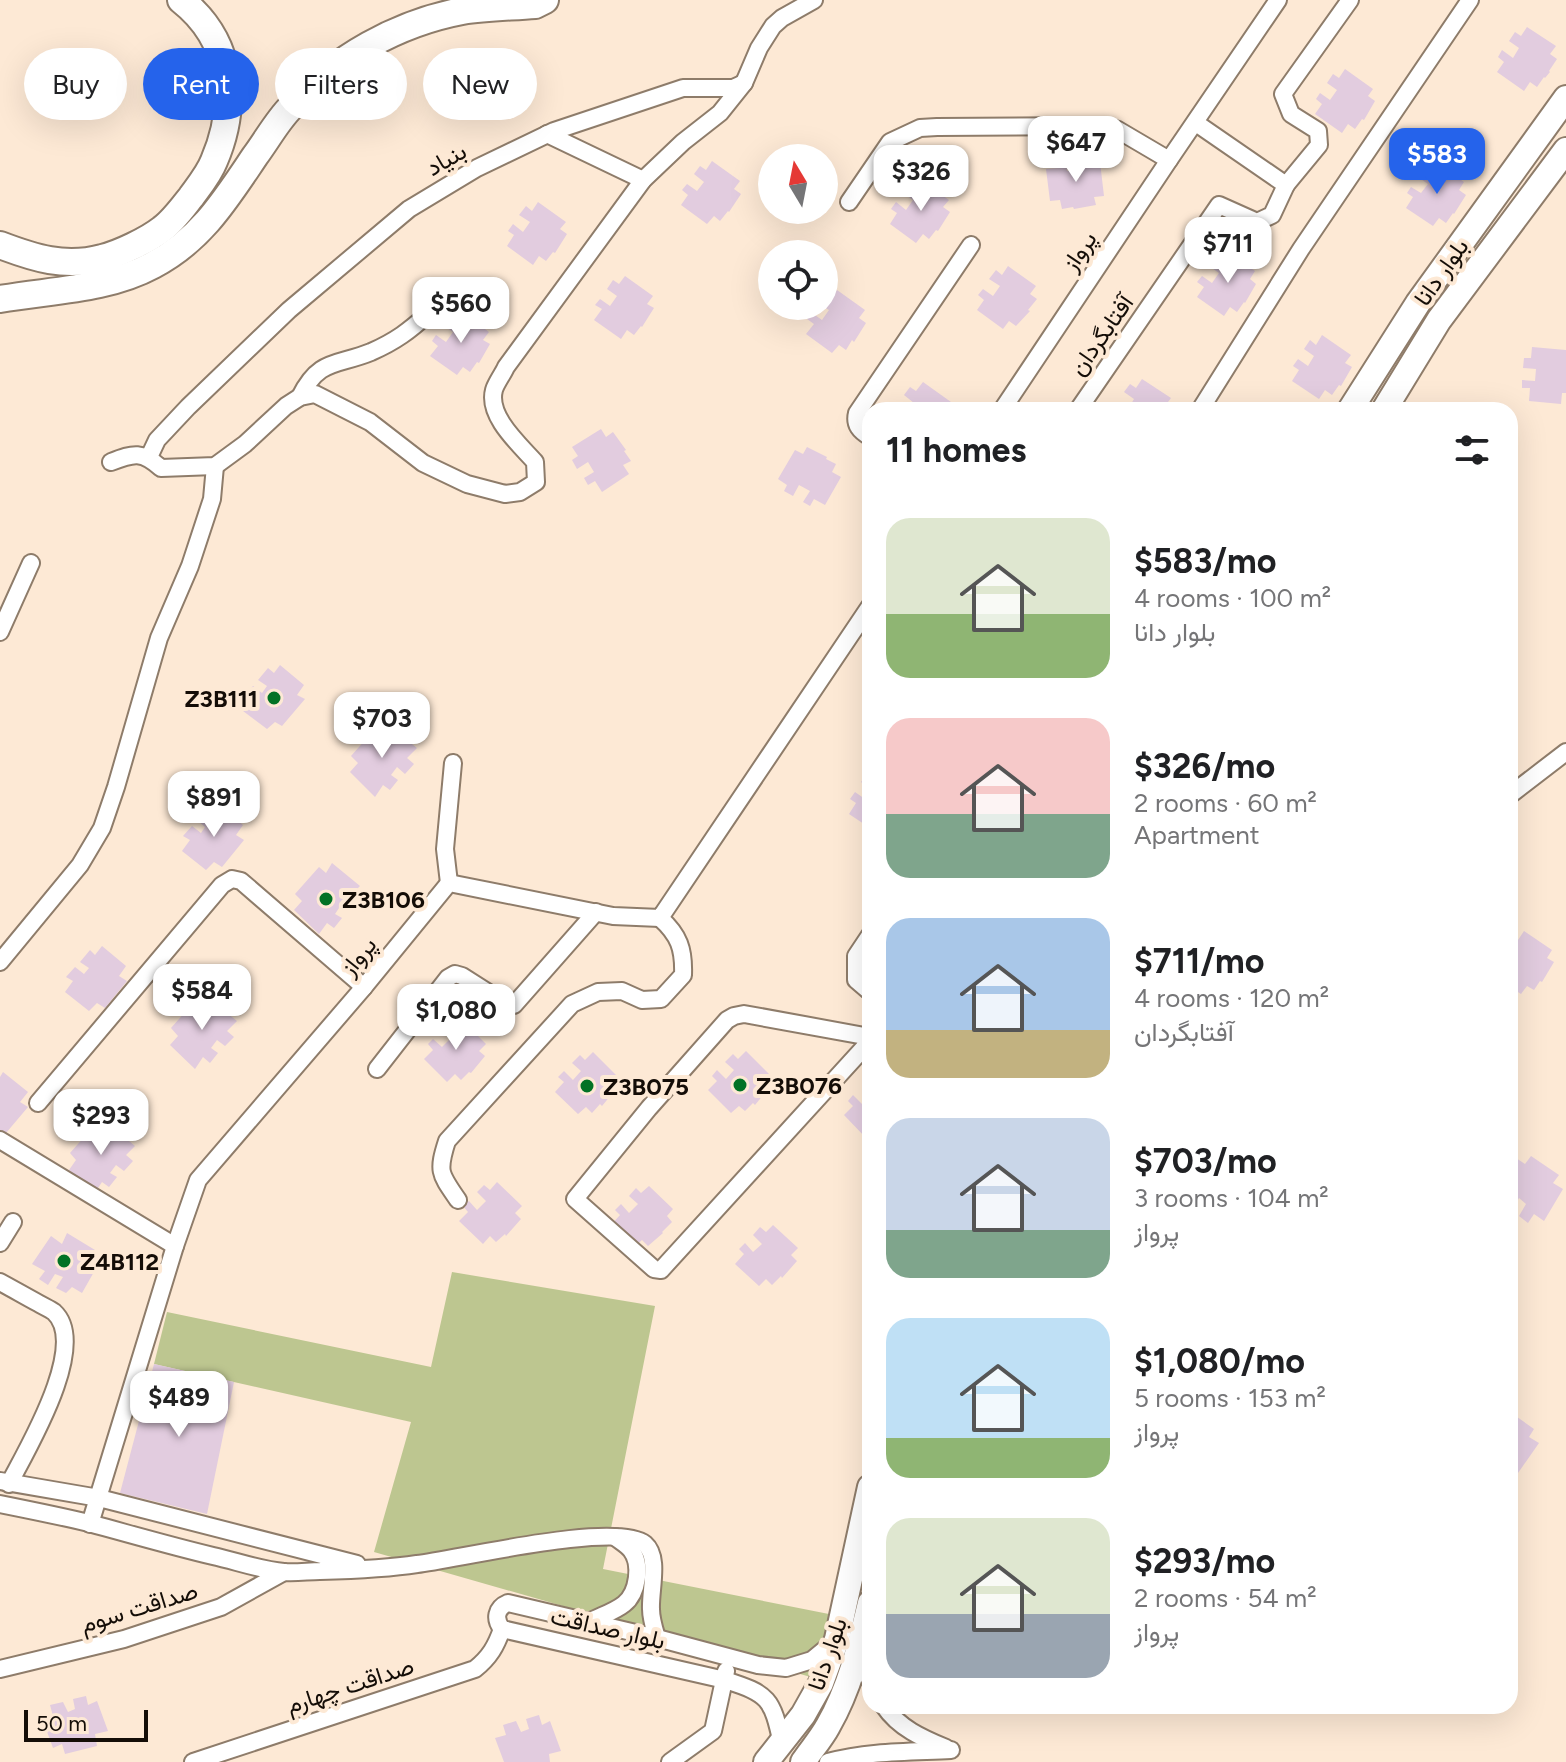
<!DOCTYPE html>
<meta charset="utf-8">
<style>
:root{--surface:#fff;--page:#f2f2f2;--text:#202124;--muted:#757577;--accent:#2563eb}
body{margin:0;font-family:Figtree,Vazirmatn,sans-serif;background:var(--page);color:var(--text);height:100vh;display:flex;flex-direction:column;font-size:30px;white-space:nowrap}
*{box-sizing:border-box;margin:0}
p{font-size:26px;color:var(--muted)}
.icon{flex:none;width:44px;height:44px;fill:none;stroke:currentColor;stroke-width:2;stroke-linecap:round;stroke-linejoin:round}
.map{position:relative;flex:1;overflow:hidden}
.sheet{position:absolute;left:862px;top:402px;width:656px;height:1312px;display:flex;flex-direction:column;background:var(--surface);border-radius:24px;box-shadow:0 8px 32px #0002}
.sheet>*{flex:none}
.hud{position:absolute;left:24px;top:48px;width:718px;height:72px;display:flex;gap:16px}
.needle{width:52px;rotate:350deg}
.tools{position:absolute;left:758px;top:144px;display:grid;gap:16px}
.tools a{display:grid;place-items:center;width:80px;height:80px;border-radius:50%;background:var(--surface);box-shadow:0 8px 32px #0002;font-size:40px}
.scale{position:absolute;left:24px;bottom:20px;width:124px;box-sizing:border-box;padding-left:8px;border:4px solid #140d07;border-top:0;font-size:22px;line-height:28px;white-space:nowrap;color:#140d07;-webkit-text-stroke:6px #fde9d5;paint-order:stroke}
.price{position:absolute;translate:-50% -68px;padding:0 18px;border-radius:16px;background:#fff;color:#222;font-size:26px;line-height:52px;filter:drop-shadow(0 2px 4px #0008)}
.price::after{content:'';position:absolute;left:50%;top:48px;width:24px;height:18px;margin-left:-12px;background:inherit;clip-path:polygon(0 0,100% 0,50% 100%)}
.price.selected{background:var(--accent);color:#fff}
ul{padding:0;list-style:none}
li{display:flex;align-items:center;gap:24px;height:200px;padding:0 24px}
li span{display:grid;place-items:center;flex:none;width:224px;height:160px;border-radius:24px;color:#555}
li>.icon{margin-inline-start:auto}
span .icon{width:96px;height:96px;fill:#fffc;stroke-width:1}
li b{font-size:34px}
h2{display:flex;justify-content:space-between;align-items:center;height:96px;padding:0 24px;font-size:34px}
.chip{padding:0 28px;border-radius:36px;background:var(--surface);box-shadow:0 8px 32px #0002;font-size:28px;line-height:72px}
.chip.selected{background:var(--accent);color:#fff}
.map>svg:first-child{display:block}
</style>
<div class="map">
<svg width="1566" height="1762" viewBox="0 0 1566 1762">
<rect width="100%" height="100%" fill="#fde9d5"/>
<polygon fill="#bdc690" points="452,1272 655,1306 603,1569 844,1617 828,1682 374,1552 411,1422 154,1364 167,1312 431,1367"/>
<g fill="#e2ccdf">
<polygon points="1527,27 1556,46 1550,54 1557,59 1549,71 1550,72 1545,78 1544,77 1537,87 1530,82 1524,91 1497,72 1504,62 1498,57 1502,50 1513,58 1519,48 1509,41 1515,32 1521,36"/>
<polygon points="1345,69 1373,89 1368,96 1375,101 1364,120 1362,119 1355,129 1348,124 1342,133 1315,114 1322,104 1316,99 1320,93 1330,100 1337,90 1327,83 1333,74 1339,78"/>
<polygon points="1088,156 1089,163 1100,162 1104,196 1094,197 1096,205 1074,209 1073,207 1062,209 1060,200 1050,201 1046,169 1059,168 1058,160 1066,159 1067,171 1079,170 1078,157"/>
<polygon points="712,161 740,181 734,189 741,194 729,212 728,211 720,221 714,216 707,224 681,205 688,195 682,190 687,184 697,191 704,182 694,174 700,166 706,170"/>
<polygon points="1436,163 1464,182 1459,190 1466,195 1454,214 1453,213 1446,223 1439,218 1433,226 1406,208 1413,197 1407,193 1411,187 1421,193 1428,184 1418,177 1424,168 1430,172"/>
<polygon points="921,180 949,200 943,207 950,212 938,231 936,230 929,239 923,234 916,243 890,224 897,213 891,209 896,202 906,210 913,200 903,193 909,184 915,189"/>
<polygon points="538,202 566,222 560,229 567,234 555,253 553,252 546,261 539,256 533,265 507,246 514,235 508,231 513,224 523,232 530,222 519,215 526,206 532,211"/>
<polygon points="1227,252 1255,271 1250,279 1256,284 1245,303 1244,302 1237,312 1230,307 1224,316 1197,297 1204,287 1197,282 1202,276 1212,283 1219,273 1209,266 1215,257 1221,261"/>
<polygon points="1008,266 1036,286 1030,294 1037,299 1028,310 1030,311 1016,326 1009,321 1003,329 977,310 984,300 978,295 983,289 993,296 1000,286 989,279 996,270 1002,275"/>
<polygon points="625,276 653,296 647,304 654,308 642,327 641,326 634,335 627,330 621,339 594,320 602,309 595,305 600,299 610,306 617,296 607,289 613,280 619,284"/>
<polygon points="837,290 865,310 859,318 866,323 854,342 852,340 846,350 839,345 832,353 806,334 814,324 807,319 812,313 822,320 829,310 824,307 824,294 831,299"/>
<polygon points="462,312 489,332 483,340 490,344 479,363 477,362 470,372 463,367 457,375 430,356 438,346 432,341 436,335 446,342 453,332 443,325 449,316 455,321"/>
<polygon points="1322,335 1351,355 1345,363 1352,367 1341,386 1339,385 1332,395 1325,390 1319,399 1292,381 1299,370 1293,366 1298,359 1308,366 1314,356 1304,349 1310,340 1316,345"/>
<polygon points="1532,347 1566,350 1566,393 1562,393 1561,404 1529,401 1530,388 1522,388 1522,380 1535,381 1536,369 1523,368 1524,358 1531,358"/>
<polygon points="1142,379 1171,398 1165,406 1171,410 1113,410 1117,402 1128,409 1134,399 1124,392 1130,384 1136,388"/>
<polygon points="923,382 951,402 945,410 909,410 914,403 904,395 910,387 916,391"/>
<polygon points="601,429 606,437 613,432 626,450 624,451 631,461 623,465 629,474 602,492 595,481 588,485 584,478 594,472 588,462 577,469 572,460 578,456 572,447"/>
<polygon points="807,447 827,457 826,459 836,464 832,472 841,477 825,505 814,499 810,506 803,502 810,491 799,485 793,496 784,491 787,485 778,479 795,450 803,454"/>
<polygon points="280,665 304,685 297,695 305,699 282,726 275,722 267,729 243,711 250,700 244,696 253,686 262,693 267,686 258,680 268,668 274,673"/>
<polygon points="388,725 417,748 407,758 414,764 405,774 397,767 391,775 398,780 390,790 383,785 375,797 350,772 358,763 351,756 375,729 383,735"/>
<polygon points="867,774 870,776 870,789 861,782"/>
<polygon points="870,791 870,828 849,814 856,803 850,799 855,792 865,799"/>
<polygon points="219,805 243,825 236,835 244,840 222,867 214,862 206,870 182,851 190,840 183,836 192,826 201,833 205,827 197,820 207,809 213,814"/>
<polygon points="332,863 360,886 350,896 357,902 349,911 341,905 335,914 342,918 334,928 327,923 319,934 294,910 302,901 295,894 319,867 326,873"/>
<polygon points="1524,931 1552,950 1547,958 1554,962 1542,982 1540,981 1534,990 1527,986 1521,994 1510,987 1510,960 1516,952 1510,947 1510,938 1511,936 1518,940"/>
<polygon points="102,946 126,966 119,976 127,981 105,1008 97,1003 89,1011 65,992 73,981 66,977 75,967 84,974 89,968 80,962 90,950 95,955"/>
<polygon points="208,998 237,1021 227,1031 234,1037 225,1046 217,1040 211,1048 218,1053 210,1063 203,1057 195,1069 170,1045 178,1036 171,1028 195,1001 203,1007"/>
<polygon points="462,1020 486,1044 479,1051 485,1056 471,1073 469,1072 461,1080 455,1074 447,1082 424,1059 433,1050 428,1044 433,1039 442,1047 450,1039 441,1030 449,1022 454,1028"/>
<polygon points="746,1051 770,1075 763,1082 769,1088 755,1105 753,1103 745,1111 739,1106 731,1113 708,1090 717,1081 712,1076 717,1070 726,1079 734,1070 725,1062 733,1054 738,1059"/>
<polygon points="593,1052 617,1076 610,1083 616,1089 602,1106 600,1104 592,1113 586,1107 578,1114 555,1092 564,1082 558,1077 564,1071 573,1080 581,1071 572,1063 580,1055 585,1060"/>
<polygon points="3,1072 28,1092 20,1102 28,1107 6,1133 0,1130 0,1077"/>
<polygon points="870,1079 870,1095 862,1087"/>
<polygon points="853,1095 862,1104 870,1096 870,1135 867,1139 844,1115 853,1106 848,1101"/>
<polygon points="106,1122 135,1146 126,1155 133,1161 124,1171 116,1165 110,1173 117,1177 109,1187 102,1182 94,1194 69,1170 76,1160 70,1153 94,1126 101,1132"/>
<polygon points="1531,1156 1559,1175 1553,1183 1563,1189 1544,1221 1534,1214 1528,1223 1519,1216 1526,1204 1519,1198 1510,1213 1510,1168 1516,1158 1525,1164"/>
<polygon points="497,1182 522,1206 515,1213 521,1219 506,1236 505,1234 496,1242 490,1236 483,1244 459,1221 468,1212 463,1206 469,1201 477,1210 486,1201 477,1192 484,1185 490,1190"/>
<polygon points="649,1186 673,1209 667,1216 672,1222 662,1232 663,1233 648,1246 642,1240 634,1247 611,1225 620,1215 615,1210 621,1204 629,1213 638,1204 629,1196 636,1188 641,1193"/>
<polygon points="773,1225 798,1248 791,1255 797,1261 782,1278 781,1276 772,1285 766,1279 759,1286 735,1264 744,1254 739,1249 745,1243 753,1252 762,1244 753,1235 760,1227 766,1232"/>
<polygon points="67,1233 95,1250 90,1259 99,1263 82,1293 72,1287 66,1293 56,1288 63,1277 55,1274 48,1285 39,1279 45,1271 32,1264 51,1236 62,1244"/>
<polygon points="154,1364 234,1382 207,1514 120,1493"/>
<polygon points="1510,1412 1534,1429 1529,1437 1539,1443 1518,1473 1510,1468"/>
<polygon points="86,1696 88,1705 97,1701 108,1731 95,1734 97,1746 65,1754 62,1744 53,1748 42,1718 53,1716 50,1705 63,1702 68,1712 75,1709 73,1699"/>
<polygon points="539,1715 542,1725 550,1721 561,1751 549,1754 550,1762 504,1762 495,1738 506,1735 503,1725 516,1721 521,1732 529,1729 526,1719"/>
</g>
<g fill="none" stroke-linecap="round" stroke-linejoin="round">
<defs>
<g id="street">
<polyline points="1196,123 1286,185 1319,145 1318,131 1291,114 1283,94 1350,0"/>
<polyline points="547,134 643,180"/>
<polyline points="849,202 890,142 920,128 937,127 1103,126 1118,130 1169,160"/>
<path d="M 300,397 C 319,358 337,366 371,352 C 396,341 409,331 429,313"/>
<polyline points="1002,410 1169,160 1278,0"/>
<polyline points="1078,410 1219,205 1257,222 1272,215 1286,185"/>
<polyline points="1200,410 1301,249 1470,0"/>
<path d="M 870,437 C 860,431 854,425 857,413 L 971,245"/>
<polyline points="149,457 157,440 188,407 289,310 409,209 477,168 554,131 683,88 733,88 744,83"/>
<path d="M 111,462 C 134,453 142,451 161,468 L 215,466 L 245,444 L 286,406 L 300,397 L 315,394 L 370,422 L 423,463 L 467,484 L 505,494 L 520,492 L 536,482 L 535,462 C 519,444 487,416 494,390 C 496,383 503,374 506,367 L 643,180 L 683,142 L 720,113 L 744,83 L 759,48 L 773,26 L 782,18 L 814,0"/>
<polyline points="0,632 31,563"/>
<polyline points="1510,795 1566,752"/>
<polyline points="449,883 445,849 453,763"/>
<polyline points="870,935 856,956 856,980 870,992"/>
<polyline points="0,962 80,865 102,828 116,787 159,638 190,566 212,499 215,466"/>
<polyline points="870,1037 744,1014 734,1016 727,1020 649,1108 575,1199 654,1269 661,1270 870,1041"/>
<polyline points="377,1069 448,978 455,974 462,976 506,1004 514,1005 596,912"/>
<polyline points="38,1103 222,885 232,879 241,881 364,987"/>
<polyline points="0,1140 175,1246"/>
<path d="M 458,1200 C 440,1174 437,1172 447,1141 L 572,1004 L 598,992 L 622,991 L 642,1000 L 661,999 L 683,975 C 684,949 679,935 660,918"/>
<polyline points="0,1243 13,1222"/>
<path d="M 0,1282 C 13,1289 25,1296 38,1303 C 43,1306 50,1309 54,1312 C 90,1345 26,1451 9,1484"/>
<polyline points="0,1481 99,1498 357,1564"/>
<path d="M 0,1504 C 30,1510 60,1516 89,1523 C 130,1534 171,1546 213,1556 C 236,1561 260,1570 284,1572 C 296,1573 309,1571 320,1571 C 353,1570 385,1569 417,1564 C 459,1559 616,1521 645,1544 C 660,1557 650,1590 651,1609 C 651,1619 654,1628 657,1638"/>
<polyline points="90,1524 175,1246 198,1180 364,987 449,883 613,916 660,918 870,606"/>
<path d="M 589,1622 C 600,1616 614,1612 624,1604 C 638,1593 642,1564 631,1550 C 627,1545 620,1541 615,1537"/>
<polyline points="858,1654 870,1681"/>
<polyline points="0,1669 124,1639 221,1607 284,1572"/>
<path d="M 884,1706 C 899,1728 922,1738 946,1748"/>
<path d="M 782,1744 C 772,1698 769,1694 725,1680 L 502,1629 C 494,1619 496,1608 508,1603 L 657,1638 L 758,1665 L 786,1668 L 812,1660 L 835,1641"/>
<path d="M 193,1762 L 475,1669 C 490,1657 496,1646 502,1629"/>
<polyline points="670,1762 713,1731 726,1671"/>
<path d="M 828,1762 C 868,1751 910,1752 951,1750"/>
</g>
<g id="secondary">
<polyline points="1350,410 1418,303 1566,98"/>
<polyline points="1384,410 1439,320 1566,150"/>
<polyline points="766,1762 803,1715 821,1683 837,1639 870,1487"/>
<path d="M 803,1762 C 811,1750 821,1739 828,1726 C 850,1688 860,1645 870,1603"/>
</g>
<g id="primary">
<path d="M 0,245 C 34,258 65,268 102,258 C 119,254 148,240 162,229 C 173,221 183,207 191,197 C 199,186 209,174 214,161 C 239,103 232,40 181,0"/>
<path d="M 0,299 C 51,290 107,290 153,265 C 201,240 226,199 255,156 C 267,140 277,121 291,107 C 335,58 398,23 462,11 C 486,7 511,7 535,5 L 545,0"/>
</g>
</defs>
<use href="#street" stroke="#8e7c6a" stroke-width="20"/>
<use href="#secondary" stroke="#8e7c6a" stroke-width="28"/>
<use href="#primary" stroke="#8e7c6a" stroke-width="30"/>
<use href="#street" stroke="#fff" stroke-width="16"/>
<use href="#secondary" stroke="#fff" stroke-width="24"/>
<use href="#primary" stroke="#fff" stroke-width="26"/>
</g>
<g fill="#027225" stroke="#fde9d5" stroke-width="3">
<circle cx="274" cy="698" r="8"/>
<circle cx="326" cy="899" r="8"/>
<circle cx="740" cy="1085" r="8"/>
<circle cx="587" cy="1086" r="8"/>
<circle cx="64" cy="1261" r="8"/>
</g>
<g text-anchor="middle" dominant-baseline="central" stroke-width="8" stroke-linejoin="round" paint-order="stroke">
<g font-size="24" fill="#140d07" stroke="#fde9d5">
<text transform="translate(446 159) rotate(-30)">بنیاد</text>
<text transform="translate(1079 251) rotate(-56)">پرواز</text>
<text transform="translate(1441 272) rotate(-55)">بلوار دانا</text>
<text transform="translate(1101 335) rotate(-55)">آفتابگردان</text>
<text transform="translate(358 956) rotate(-51)">پرواز</text>
<text transform="translate(139 1607) rotate(-17)">صداقت سوم</text>
<text transform="translate(608 1628) rotate(13)">بلوار صداقت</text>
<text transform="translate(827 1654) rotate(-71)">بلوار دانا</text>
<text transform="translate(350 1685) rotate(-18)">صداقت چهارم</text>
</g>
<g font-size="24" font-weight="bold" fill="#140d07" stroke="#fde9d5" text-anchor="start">
<text x="258" y="698" text-anchor="end">Z3B111</text>
<text x="342" y="899">Z3B106</text>
<text x="756" y="1085">Z3B076</text>
<text x="603" y="1086">Z3B075</text>
<text x="80" y="1261">Z4B112</text>
</g>
</g>
</svg>
<div class="tools">
<a><svg class="needle" viewBox="-14 -14 28 28"><path d="M0-13l5 13h-10z" fill="#e53935"/><path d="M0 13l5-13h-10z" fill="#757577"/></svg></a>
<a><svg class="icon" aria-label="locate" viewBox="0 0 24 24"><circle cx="12" cy="12" r="6"/><path d="M12 2v4M12 18v4M2 12h4M18 12h4"/></svg></a>
</div>
<div class="scale">50 m</div>
<b class="price" style="left:1076px;top:184px">$647</b>
<b class="price selected" style="left:1437px;top:196px">$583</b>
<b class="price" style="left:921px;top:213px">$326</b>
<b class="price" style="left:1228px;top:285px">$711</b>
<b class="price" style="left:461px;top:345px">$560</b>
<b class="price" style="left:382px;top:760px">$703</b>
<b class="price" style="left:214px;top:839px">$891</b>
<b class="price" style="left:202px;top:1032px">$584</b>
<b class="price" style="left:456px;top:1052px">$1,080</b>
<b class="price" style="left:101px;top:1157px">$293</b>
<b class="price" style="left:179px;top:1439px">$489</b>
<div class="hud">
<a class="chip">Buy</a>
<a class="chip selected">Rent</a>
<a class="chip">Filters</a>
<a class="chip">New</a>
</div>
<section class="sheet">
<h2>11 homes<svg class="icon" aria-label="filters" viewBox="0 0 24 24"><path d="M4 7h16M4 17h16"/><circle cx="9" cy="7" r="2"/><circle cx="15" cy="17" r="2"/></svg></h2>
<ul>
<li><span style="background:linear-gradient(#dfe7d0 60%,#8fb573 0)"><svg class="icon" aria-label="home" viewBox="0 0 24 24"><path d="M3 11l9-7 9 7M6 9v11h12V9"/></svg></span><div><b>$583/mo</b><p>4 rooms · 100 m²</p><p>بلوار دانا</p></div></li>
<li><span style="background:linear-gradient(#f6c9c9 60%,#7fa58c 0)"><svg class="icon" aria-label="home" viewBox="0 0 24 24"><path d="M3 11l9-7 9 7M6 9v11h12V9"/></svg></span><div><b>$326/mo</b><p>2 rooms · 60 m²</p><p>Apartment</p></div></li>
<li><span style="background:linear-gradient(#a9c7e8 70%,#c2b280 0)"><svg class="icon" aria-label="home" viewBox="0 0 24 24"><path d="M3 11l9-7 9 7M6 9v11h12V9"/></svg></span><div><b>$711/mo</b><p>4 rooms · 120 m²</p><p>آفتابگردان</p></div></li>
<li><span style="background:linear-gradient(#c9d6e8 70%,#7fa58c 0)"><svg class="icon" aria-label="home" viewBox="0 0 24 24"><path d="M3 11l9-7 9 7M6 9v11h12V9"/></svg></span><div><b>$703/mo</b><p>3 rooms · 104 m²</p><p>پرواز</p></div></li>
<li><span style="background:linear-gradient(#bfe0f5 75%,#8fb573 0)"><svg class="icon" aria-label="home" viewBox="0 0 24 24"><path d="M3 11l9-7 9 7M6 9v11h12V9"/></svg></span><div><b>$1,080/mo</b><p>5 rooms · 153 m²</p><p>پرواز</p></div></li>
<li><span style="background:linear-gradient(#dfe7d0 60%,#9aa5b1 0)"><svg class="icon" aria-label="home" viewBox="0 0 24 24"><path d="M3 11l9-7 9 7M6 9v11h12V9"/></svg></span><div><b>$293/mo</b><p>2 rooms · 54 m²</p><p>پرواز</p></div></li>
</ul>
</section>
</div>
